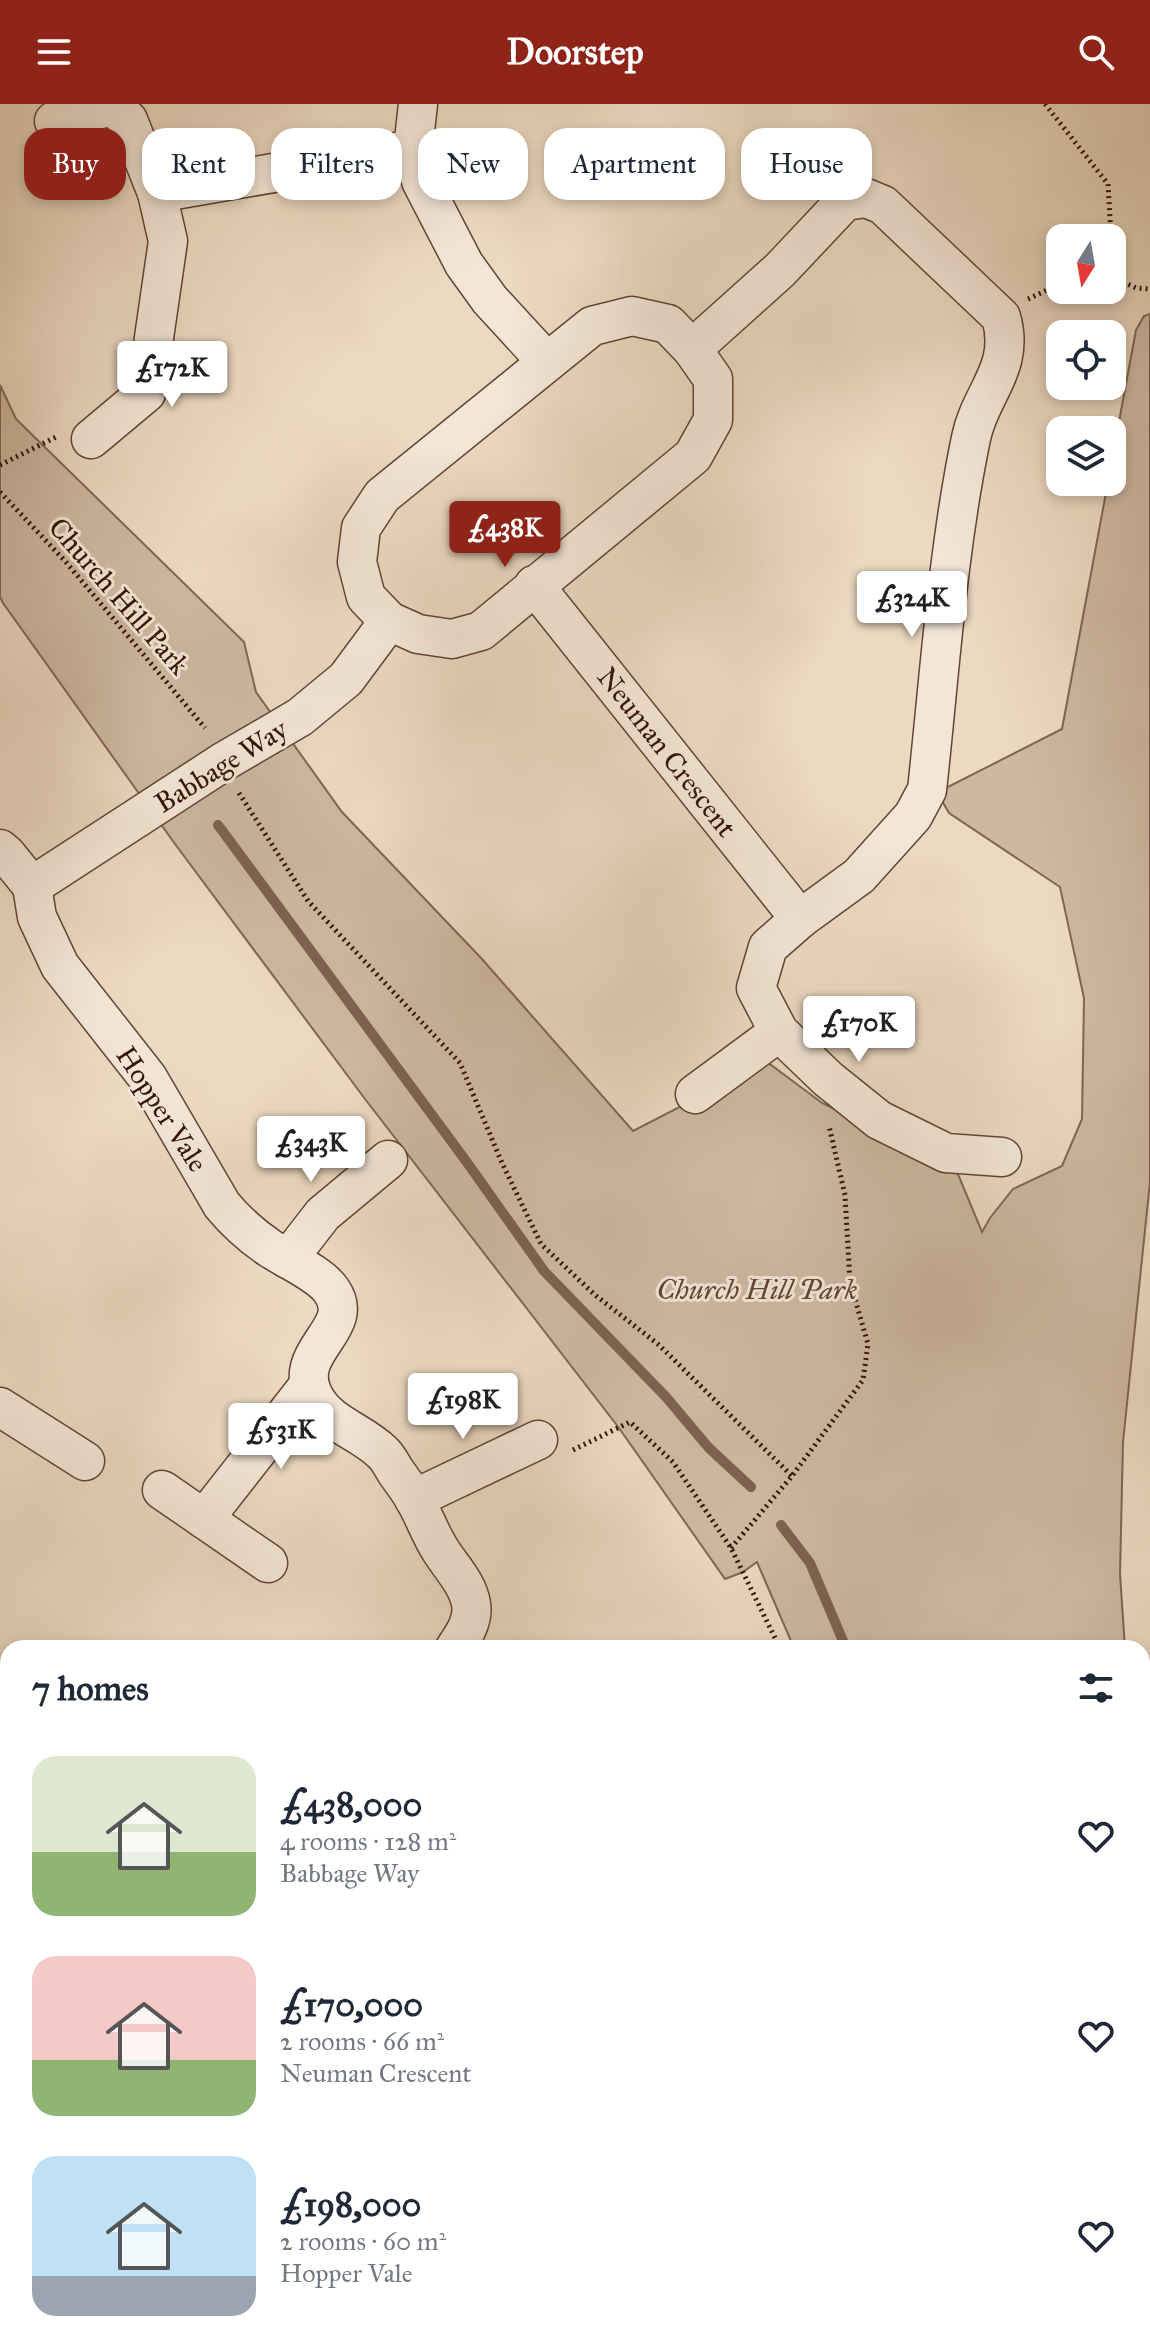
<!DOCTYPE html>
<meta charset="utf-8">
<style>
:root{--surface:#fff;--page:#f6f6f7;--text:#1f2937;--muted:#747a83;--accent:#8f2418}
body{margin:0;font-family:"IM FELL Great Primer",serif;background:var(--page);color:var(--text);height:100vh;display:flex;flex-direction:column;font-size:30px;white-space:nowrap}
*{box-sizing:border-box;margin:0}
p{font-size:26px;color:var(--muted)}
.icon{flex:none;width:44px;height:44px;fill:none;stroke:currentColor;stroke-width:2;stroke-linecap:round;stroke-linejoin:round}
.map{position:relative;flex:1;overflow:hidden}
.side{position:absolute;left:0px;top:1536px;width:1150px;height:712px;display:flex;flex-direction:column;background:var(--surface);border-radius:24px 24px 0 0;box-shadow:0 4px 12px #0003}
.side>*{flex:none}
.guide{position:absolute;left:24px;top:24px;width:1102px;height:72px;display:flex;gap:16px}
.needle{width:52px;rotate:191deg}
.buttons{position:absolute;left:1046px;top:120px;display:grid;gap:16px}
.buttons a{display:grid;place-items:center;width:80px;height:80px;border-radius:16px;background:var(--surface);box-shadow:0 4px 12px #0003;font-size:40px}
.price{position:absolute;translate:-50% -68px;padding:0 18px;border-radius:8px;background:#fff;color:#222;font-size:26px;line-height:52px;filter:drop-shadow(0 2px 4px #0008)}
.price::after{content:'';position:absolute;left:50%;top:48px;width:24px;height:18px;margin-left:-12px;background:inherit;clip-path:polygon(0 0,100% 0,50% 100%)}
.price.current{background:var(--accent);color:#fff}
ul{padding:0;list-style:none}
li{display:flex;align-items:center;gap:24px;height:200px;padding:0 32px}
li span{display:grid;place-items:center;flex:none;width:224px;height:160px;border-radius:24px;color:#555}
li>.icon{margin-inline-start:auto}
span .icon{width:96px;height:96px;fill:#fffc;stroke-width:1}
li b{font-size:34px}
h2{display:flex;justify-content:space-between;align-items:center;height:96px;padding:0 32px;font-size:34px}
.tag{padding:0 28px;border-radius:24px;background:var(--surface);box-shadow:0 4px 12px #0003;font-size:28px;line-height:72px}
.tag.current{background:var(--accent);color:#fff}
header{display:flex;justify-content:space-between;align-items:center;height:104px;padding:0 32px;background:var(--accent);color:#fff;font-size:36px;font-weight:700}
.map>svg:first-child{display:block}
</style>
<header><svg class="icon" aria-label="menu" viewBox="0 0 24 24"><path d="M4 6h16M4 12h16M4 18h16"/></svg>Doorstep<svg class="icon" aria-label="search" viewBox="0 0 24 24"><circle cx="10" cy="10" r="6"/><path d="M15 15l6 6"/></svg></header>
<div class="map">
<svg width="1150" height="2248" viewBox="0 0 1150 2248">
<rect width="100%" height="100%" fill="#ecd9c1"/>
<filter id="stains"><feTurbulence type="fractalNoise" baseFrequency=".0025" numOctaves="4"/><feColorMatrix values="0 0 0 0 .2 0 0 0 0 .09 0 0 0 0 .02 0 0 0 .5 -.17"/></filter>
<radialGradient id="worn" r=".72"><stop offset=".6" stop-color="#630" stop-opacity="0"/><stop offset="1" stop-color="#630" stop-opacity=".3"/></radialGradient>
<g fill="#cdb8a1" stroke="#806654" stroke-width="2">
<polygon points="1150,210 1150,1078 1123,1338 1120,1470 1125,1544 794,1544 757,1458 743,1468 725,1475 619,1324 365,995 175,740 3,499 0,493 0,281 16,315 244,538 256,588 342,708 482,855 633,1027 767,958 822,999 955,1063 982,1128 990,1114 1013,1085 1062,1062 1082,1015 1084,894 1060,783 949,709 941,695 942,686 1062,625 1108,378 1112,378 1112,355 1136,226 1144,212"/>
<polygon points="1142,1667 1150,1710 1150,2161 1142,2164"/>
</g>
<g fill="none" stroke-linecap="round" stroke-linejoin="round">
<g stroke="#7c6250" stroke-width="10">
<polyline points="218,721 466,1057 544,1167 666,1293 709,1344 751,1383"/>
<polyline points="781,1421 810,1459 846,1544"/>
</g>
<defs>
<g id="minor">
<polyline points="418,0 413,45 421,77 464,160 490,196 547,258"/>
<polyline points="54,17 112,2"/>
<polyline points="157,89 413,45"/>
<polygon points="632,212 668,220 692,245 713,275 713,316 693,352 481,527 452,535 418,530 389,517 366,493 357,458 361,424 382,392 592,222"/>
<polyline points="91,335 146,289 168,137 157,89 128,16 112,2"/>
<path d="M 534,481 L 800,815 L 859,772 L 913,712 L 927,686 C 940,568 947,450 971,334 C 980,289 1016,264 1001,213 L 883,101 L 866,94 L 845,97 L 780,166 L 692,245"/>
<polyline points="0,745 6,750 32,782"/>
<path d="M 32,782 L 37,813 L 60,862 L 148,974 L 222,1101 C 236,1118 253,1133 271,1145 C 288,1156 320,1170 331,1186 C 360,1226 286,1247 316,1296 C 330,1320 363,1329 382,1348 C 388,1353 392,1362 396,1368 C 403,1378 411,1388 416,1398 C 425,1414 431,1432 441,1447 C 451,1463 468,1480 471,1500 C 474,1516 464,1531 455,1544"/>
<polyline points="32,782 223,658 300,613 346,575 389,517"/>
<polyline points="800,815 768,843 756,884 779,928 828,975 879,1016 946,1049 1002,1053"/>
<polyline points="695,990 779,928"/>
<polyline points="288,1155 323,1110 388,1056"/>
<polyline points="0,1303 85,1357"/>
<polyline points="162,1386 268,1459"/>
<polyline points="414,1395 538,1336"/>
<polyline points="204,1415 309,1281"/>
<polyline points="0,1629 8,1635"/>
<polyline points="0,1802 8,1806"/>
<polyline points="0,1916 8,1904"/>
<polyline points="0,2034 8,2038"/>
<polyline points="579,2240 659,2248"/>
<polyline points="1008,2240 1065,2248"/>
<polyline points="173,2248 176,2240"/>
<polyline points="877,2248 965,2240"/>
</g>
</defs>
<use href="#minor" stroke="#614535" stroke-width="41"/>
<g stroke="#331406" stroke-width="5" stroke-dasharray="2 4" stroke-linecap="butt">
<polyline points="1045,0 1108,80 1112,148"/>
<polyline points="1112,173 1136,184 1150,185"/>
<polyline points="1028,195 1060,180"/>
<polyline points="0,361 56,333"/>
<polyline points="0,388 65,457 205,624"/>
<polyline points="239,689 308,797 460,959 502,1059 541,1140 595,1191 659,1241 792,1372"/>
<polyline points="573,1346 630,1318 673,1358 731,1444 780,1544"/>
<polyline points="731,1444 792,1372 863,1276 868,1240 850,1178 845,1091 829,1022"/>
<polyline points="1142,2184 1150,2179"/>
<polyline points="325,2248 328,2240"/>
</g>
<use href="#minor" stroke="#f3e6d7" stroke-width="38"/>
</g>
<g text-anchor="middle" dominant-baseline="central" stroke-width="6" stroke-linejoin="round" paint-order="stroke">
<g font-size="28" fill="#331406" stroke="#f3e6d7">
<text transform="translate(119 492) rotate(49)">Church Hill Park</text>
<text transform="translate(667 648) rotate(52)">Neuman Crescent</text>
<text transform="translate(221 662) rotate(-32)">Babbage Way</text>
<text transform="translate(162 1005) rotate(57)">Hopper Vale</text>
</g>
<g font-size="28" font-style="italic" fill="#614534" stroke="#f3e6d7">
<text x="757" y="1185">Church Hill Park</text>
</g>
</g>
<rect width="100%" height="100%" filter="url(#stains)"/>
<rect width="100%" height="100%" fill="url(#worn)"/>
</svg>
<div class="buttons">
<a><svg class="needle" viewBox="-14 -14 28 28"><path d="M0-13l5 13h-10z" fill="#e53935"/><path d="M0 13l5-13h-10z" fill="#747a83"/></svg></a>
<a><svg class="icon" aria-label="locate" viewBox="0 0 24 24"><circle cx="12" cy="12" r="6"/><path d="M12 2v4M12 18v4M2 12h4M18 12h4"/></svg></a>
<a><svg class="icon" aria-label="layers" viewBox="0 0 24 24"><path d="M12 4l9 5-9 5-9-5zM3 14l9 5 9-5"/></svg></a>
</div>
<b class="price" style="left:172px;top:305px">£172K</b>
<b class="price current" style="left:505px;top:465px">£438K</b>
<b class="price" style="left:912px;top:535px">£324K</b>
<b class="price" style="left:859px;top:960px">£170K</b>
<b class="price" style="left:311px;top:1080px">£343K</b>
<b class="price" style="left:463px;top:1337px">£198K</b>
<b class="price" style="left:281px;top:1367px">£531K</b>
<div class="guide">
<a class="tag current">Buy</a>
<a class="tag">Rent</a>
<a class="tag">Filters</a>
<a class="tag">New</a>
<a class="tag">Apartment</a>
<a class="tag">House</a>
</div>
<section class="side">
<h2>7 homes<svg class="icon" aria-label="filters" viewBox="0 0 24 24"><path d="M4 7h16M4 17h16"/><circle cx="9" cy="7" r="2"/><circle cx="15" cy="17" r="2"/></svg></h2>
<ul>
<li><span style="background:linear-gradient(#dfe7d0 60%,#8fb573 0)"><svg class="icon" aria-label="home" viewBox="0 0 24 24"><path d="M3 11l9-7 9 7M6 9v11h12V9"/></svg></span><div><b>£438,000</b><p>4 rooms · 128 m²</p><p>Babbage Way</p></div><svg class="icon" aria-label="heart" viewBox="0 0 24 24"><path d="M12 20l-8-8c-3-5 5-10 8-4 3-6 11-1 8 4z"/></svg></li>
<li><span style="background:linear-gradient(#f6c9c9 65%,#8fb573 0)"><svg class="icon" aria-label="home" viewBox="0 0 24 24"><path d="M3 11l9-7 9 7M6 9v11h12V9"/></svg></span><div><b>£170,000</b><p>2 rooms · 66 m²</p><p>Neuman Crescent</p></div><svg class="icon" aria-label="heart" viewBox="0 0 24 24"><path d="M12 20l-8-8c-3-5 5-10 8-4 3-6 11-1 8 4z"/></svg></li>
<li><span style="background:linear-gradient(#bfe0f5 75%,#9aa5b1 0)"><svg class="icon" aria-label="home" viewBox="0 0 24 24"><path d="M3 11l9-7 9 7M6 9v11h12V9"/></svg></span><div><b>£198,000</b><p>2 rooms · 60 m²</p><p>Hopper Vale</p></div><svg class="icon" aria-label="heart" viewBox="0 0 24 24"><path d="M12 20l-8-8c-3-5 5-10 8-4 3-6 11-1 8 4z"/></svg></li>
</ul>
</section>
</div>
